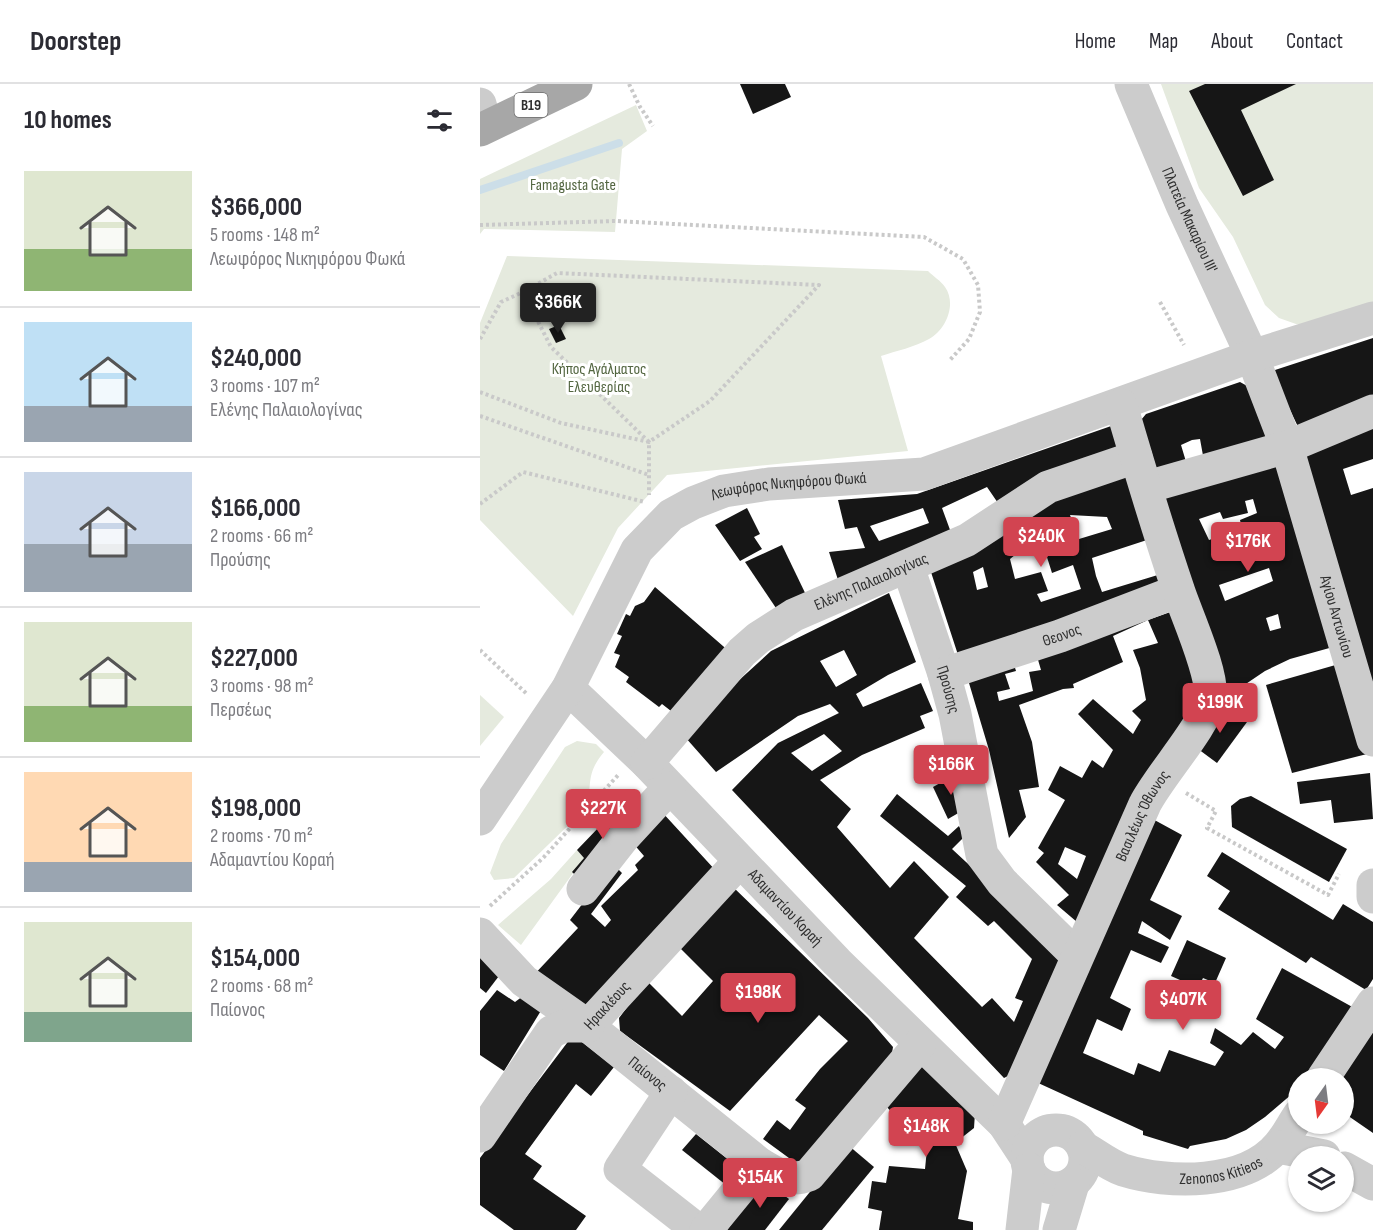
<!DOCTYPE html>
<meta charset="utf-8">
<style>
:root{--surface:#fff;--page:#f7f7f7;--text:#2b2b33;--muted:#7c7c81;--line:#e1e1e2;--accent:#d24451}
body{margin:0;font-family:"Sofia Sans Condensed",sans-serif;background:var(--page);color:var(--text);height:100vh;display:flex;flex-direction:column;font-size:22px;white-space:nowrap}
*{box-sizing:border-box;margin:0}
p{font-size:20px;color:var(--muted)}
.icon{flex:none;width:33px;height:33px;fill:none;stroke:currentColor;stroke-width:2;stroke-linecap:round;stroke-linejoin:round}
.map{position:relative;flex:1;overflow:hidden}
.side{display:flex;flex-direction:column;background:var(--surface);width:480px}
.side>*{flex:none}
.needle{width:39px;rotate:194deg}
.controls{position:absolute;left:808px;top:984px;display:grid;gap:12px}
.controls a{display:grid;place-items:center;width:66px;height:66px;border-radius:50%;background:var(--surface);box-shadow:0 2px 4px #0004;font-size:30px}
.price{position:absolute;translate:-50% -51px;padding:0 14px;border-radius:6px;background:var(--accent);color:#fff;font-size:20px;line-height:39px;filter:drop-shadow(0 2px 3px #0008)}
.price::after{content:'';position:absolute;left:50%;top:36px;width:18px;height:14px;margin-left:-9px;background:inherit;clip-path:polygon(0 0,100% 0,50% 100%)}
.price.active{background:#222;color:#fff}
ul{padding:0;list-style:none}
li{display:flex;align-items:center;gap:18px;height:150px;padding:0 24px}
li+li{border-top:2px solid var(--line)}
li span{display:grid;place-items:center;flex:none;width:168px;height:120px;border-radius:0px;color:#555}
li>.icon{margin-inline-start:auto}
span .icon{width:72px;height:72px;fill:#fffc;stroke-width:1}
li b{font-size:26px}
h2{display:flex;justify-content:space-between;align-items:center;height:72px;padding:0 24px;font-size:26px}
header{display:flex;align-items:center;gap:36px;box-sizing:border-box;height:84px;padding:0 30px;background:var(--surface);border-bottom:2px solid var(--line)}
header strong{font-size:28px}
nav{display:flex;gap:33px;margin-inline-start:auto;font-size:21px}
main{display:flex;flex:1;min-height:0}
.map>svg:first-child{display:block}
</style>
<header>
<strong>Doorstep</strong>
<nav><a>Home</a><a>Map</a><a>About</a><a>Contact</a></nav>
</header>
<main>
<section class="side">
<h2>10 homes<svg class="icon" aria-label="filters" viewBox="0 0 24 24"><path d="M4 7h16M4 17h16"/><circle cx="9" cy="7" r="2"/><circle cx="15" cy="17" r="2"/></svg></h2>
<ul>
<li><span style="background:linear-gradient(#dfe7d0 65%,#8fb573 0)"><svg class="icon" aria-label="home" viewBox="0 0 24 24"><path d="M3 11l9-7 9 7M6 9v11h12V9"/></svg></span><div><b>$366,000</b><p>5 rooms · 148 m²</p><p>Λεωφόρος Νικηφόρου Φωκά</p></div></li>
<li><span style="background:linear-gradient(#bfe0f5 70%,#9aa5b1 0)"><svg class="icon" aria-label="home" viewBox="0 0 24 24"><path d="M3 11l9-7 9 7M6 9v11h12V9"/></svg></span><div><b>$240,000</b><p>3 rooms · 107 m²</p><p>Ελένης Παλαιολογίνας</p></div></li>
<li><span style="background:linear-gradient(#c9d6e8 60%,#9aa5b1 0)"><svg class="icon" aria-label="home" viewBox="0 0 24 24"><path d="M3 11l9-7 9 7M6 9v11h12V9"/></svg></span><div><b>$166,000</b><p>2 rooms · 66 m²</p><p>Προύσης</p></div></li>
<li><span style="background:linear-gradient(#dfe7d0 70%,#8fb573 0)"><svg class="icon" aria-label="home" viewBox="0 0 24 24"><path d="M3 11l9-7 9 7M6 9v11h12V9"/></svg></span><div><b>$227,000</b><p>3 rooms · 98 m²</p><p>Περσέως</p></div></li>
<li><span style="background:linear-gradient(#ffd9b3 75%,#9aa5b1 0)"><svg class="icon" aria-label="home" viewBox="0 0 24 24"><path d="M3 11l9-7 9 7M6 9v11h12V9"/></svg></span><div><b>$198,000</b><p>2 rooms · 70 m²</p><p>Αδαμαντίου Κοραή</p></div></li>
<li><span style="background:linear-gradient(#dfe7d0 75%,#7fa58c 0)"><svg class="icon" aria-label="home" viewBox="0 0 24 24"><path d="M3 11l9-7 9 7M6 9v11h12V9"/></svg></span><div><b>$154,000</b><p>2 rooms · 68 m²</p><p>Παίονος</p></div></li>
</ul>
</section>
<div class="map">
<svg width="893" height="1146" viewBox="0 0 893 1146">
<rect width="100%" height="100%" fill="#fff"/>
<g fill="#e5eade">
<polygon points="681,0 893,0 893,225 837,243 816,240 799,234 785,221 753,153 719,104"/>
<polygon points="156,21 167,47 142,65 135,148 4,145 0,150 0,95"/>
<path d="M 27,172 L 448,187 C 453,192 461,197 465,203 C 477,220 466,246 449,255 C 435,263 416,267 401,272 L 428,367 L 187,391 L 138,444 L 93,532 L 0,436 L 0,239 Z"/>
<polygon points="0,611 24,633 0,662"/>
<path d="M 97,657 L 116,660 L 124,668 C 104,692 114,700 105,725 L 34,794 L 14,796 L 10,789 L 21,760 L 85,663 Z"/>
<polygon points="97,766 104,774 41,861 18,841 71,795"/>
</g>
<g fill="none" stroke-linecap="round" stroke-linejoin="round">
<polyline stroke="#ccdee8" stroke-width="8" points="0,106 139,59"/>
</g>
<g fill="#161616" fill-rule="evenodd">
<polygon points="260,0 305,0 311,13 273,30"/>
<polygon points="725,0 816,0 761,26 794,96 763,112 709,7"/>
<polygon points="79,241 86,255 76,259 69,245"/>
<polygon points="893,254 893,314 820,347 793,290 795,286"/>
<polygon points="760,298 769,303 786,351 784,358 724,377 720,355 712,356 701,361 707,381 677,388 661,336 666,330"/>
<polygon points="893,335 893,375 863,385 871,411 893,404 893,606 822,367"/>
<path d="M 634,341 L 643,369 L 520,422 L 507,403 L 462,424 L 473,454 L 359,499 L 349,468 L 385,464 L 377,443 L 365,445 L 358,416 L 437,410 ZM 443,424 L 449,439 L 399,457 L 390,442 Z"/>
<path d="M 798,380 L 853,563 L 810,575 L 785,587 L 748,612 L 682,412 ZM 773,415 L 777,429 L 760,436 L 762,445 L 729,456 L 719,435 L 740,428 L 743,435 L 768,429 L 765,417 ZM 789,484 L 793,497 L 745,517 L 739,501 ZM 798,530 L 801,544 L 790,547 L 786,534 Z"/>
<path d="M 648,389 L 670,455 L 612,474 L 616,492 L 622,508 L 681,490 L 686,505 L 480,577 L 449,482 L 570,414 ZM 590,431 L 627,433 L 632,445 L 599,455 ZM 560,451 L 572,489 L 593,481 L 601,505 L 561,518 L 557,510 L 568,507 L 561,488 L 535,495 L 530,475 ZM 503,483 L 508,503 L 497,506 L 493,488 Z"/>
<polygon points="267,424 280,450 274,453 282,465 260,477 235,441"/>
<polygon points="302,461 328,515 298,527 265,478"/>
<polygon points="175,503 251,569 191,627 182,620 179,623 146,598 149,593 135,583 140,571 134,569 142,552 137,550 146,530 150,532 155,522 164,518"/>
<path d="M 409,509 L 436,578 L 408,591 L 376,610 L 383,623 L 441,599 L 453,627 L 440,632 L 445,644 L 382,671 L 340,696 L 371,725 L 357,743 L 410,804 L 434,777 L 469,813 L 434,854 L 502,923 L 512,914 L 534,938 L 543,917 L 535,914 L 552,875 L 514,837 L 508,842 L 476,813 L 486,802 L 400,732 L 417,710 L 468,752 L 479,742 L 484,753 L 472,765 L 586,871 L 532,990 L 524,994 L 252,706 L 298,659 L 359,629 L 350,620 L 318,632 L 236,688 L 205,653 L 235,618 L 291,567 ZM 364,566 L 377,591 L 356,603 L 340,577 ZM 344,650 L 362,667 L 332,687 L 311,669 Z"/>
<path d="M 696,526 L 723,618 L 604,844 L 577,821 L 589,811 L 556,778 L 564,769 L 558,764 L 585,716 L 568,706 L 580,682 L 602,694 L 612,676 L 623,684 L 633,666 L 598,630 L 613,615 L 653,650 L 661,636 L 652,627 L 666,616 L 660,584 L 653,566 L 678,559 L 668,536 ZM 585,763 L 606,772 L 597,795 L 578,780 Z"/>
<polygon points="668,536 633,552 643,578 593,600 594,604 583,605 539,621 552,658 559,703 539,706 546,733 529,754 509,666 486,589 532,574 536,587 525,590 530,605 517,608 519,617 553,607 549,588 561,586 556,569"/>
<polygon points="859,580 887,670 812,689 786,601"/>
<polygon points="744,621 767,638 737,679 714,662"/>
<polygon points="890,689 893,735 854,739 851,716 820,720 817,698"/>
<polygon points="476,690 487,724 468,735 453,703"/>
<polygon points="771,712 867,765 849,798 752,743 751,722 760,715"/>
<polygon points="145,716 157,727 104,799 92,788 104,774 97,766"/>
<polygon points="181,727 237,788 101,937 50,895 98,844 90,836 133,780 142,789 111,830 125,843 131,836 121,822 158,786 155,781 164,772 152,758"/>
<polygon points="669,733 702,751 670,816 702,832 690,856 662,837 658,849 689,863 681,879 651,866 630,914 651,925 642,947 617,935 603,969 654,991 658,979 680,988 689,966 735,982 744,968 730,959 735,944 761,961 773,948 795,965 804,953 776,935 802,884 876,925 828,994 819,994 819,1004 785,1033 766,1046 746,1055 710,1062 708,1065 663,1051 663,1047 556,998"/>
<polygon points="742,768 853,836 863,820 893,838 893,895 886,906 831,873 826,879 738,825 750,807 727,792"/>
<polygon points="252,802 388,934 413,963 412,969 324,1085 283,1055 297,1036 310,1046 326,1024 315,1016 340,985 368,957 339,931 250,1027 140,947 139,934 167,897 202,932 233,897 199,863"/>
<polygon points="707,856 746,874 735,899 723,894 718,904 691,892"/>
<polygon points="0,866 22,888 6,909 0,904"/>
<polygon points="17,906 35,918 43,912 62,925 24,987 0,971 0,927"/>
<polygon points="893,946 893,1049 864,1029 864,994 857,994"/>
<polygon points="93,951 134,983 111,1012 96,1000 45,1070 62,1082 53,1095 106,1132 96,1146 34,1146 0,1121 0,1074"/>
<polygon points="440,975 495,1029 494,1044 475,1059 487,1087 478,1135 493,1138 493,1146 399,1146 402,1127 388,1124 392,1097 406,1099 409,1082 445,1085 447,1065 403,1019"/>
<polygon points="216,1050 259,1084 246,1101 202,1066"/>
<polygon points="368,1061 394,1083 342,1146 299,1146"/>
<polygon points="284,1096 309,1115 285,1146 247,1146"/>
</g>
<g fill="none" stroke-linecap="round" stroke-linejoin="round">
<g stroke="#c9c9c9" stroke-width="4" stroke-dasharray="3 3" stroke-linecap="butt">
<polyline points="149,0 160,23 173,42"/>
<polyline points="0,141 136,137 444,153 483,175 498,201 500,228 489,255 470,276"/>
<polyline points="680,218 704,261"/>
<polyline points="0,255 21,218 43,208"/>
<polyline points="0,308 81,339 169,358 230,317 339,201 77,189 43,208 71,263 169,358 169,411"/>
<polyline points="0,332 169,391"/>
<polyline points="0,420 43,388 165,418"/>
<polyline points="0,566 48,611"/>
<polyline points="706,709 736,727 727,744 848,811 859,790"/>
<polyline points="10,822 64,773 139,690"/>
</g>
<g stroke="#ccc" stroke-width="33">
<path id="s1" d="M 651,0 L 702,121 L 772,272 L 807,363 L 893,656"/>
<polyline points="0,20 6,42"/>
<polyline points="667,403 807,363 893,327"/>
<path id="s2" d="M 428,483 L 464,590 L 475,630 L 502,771 L 522,798 L 597,872"/>
<path id="s3" d="M 464,590 L 580,552 L 698,507"/>
<path id="s4" d="M 88,604 L 167,679 L 357,878 L 524,1040 L 547,1075"/>
<path id="s5" d="M 167,679 L 262,568 L 278,554 L 314,531 L 487,456 L 568,403 L 656,373"/>
<path id="s6" d="M 0,735 L 88,604 L 157,466 L 191,431 L 213,419 L 244,407 L 289,400 L 444,390 L 772,272 L 893,234"/>
<polyline points="893,801 893,813"/>
<polyline points="103,805 143,754 189,704"/>
<path id="s7" d="M 0,850 L 44,897 L 108,942 L 280,1080 C 297,1090 309,1099 329,1091 L 440,960"/>
<path id="s8" d="M 108,942 L 259,778"/>
<polyline points="843,994 893,919"/>
<polyline points="191,1008 140,1085 218,1146"/>
<path id="s9" d="M 524,1040 L 665,720 C 680,691 724,643 730,616 C 735,593 707,532 699,508 C 678,446 659,383 641,321"/>
<circle cx="576" cy="1075" r="29"/>
<polyline points="0,1052 71,948 84,942 108,942"/>
<path id="s10" d="M 603,1063 C 615,1070 629,1081 643,1086 C 688,1100 765,1102 799,1061 C 807,1052 812,1041 819,1031"/>
<polyline points="798,1063 844,1072"/>
<polyline points="864,1084 893,1100"/>
<polyline points="226,1146 280,1080"/>
<polyline points="542,1146 549,1085"/>
<polyline points="579,1146 593,1100"/>
</g>
<polyline stroke="#a7a7a7" stroke-width="33" points="0,46 96,0"/>
</g>
<g text-anchor="middle" dominant-baseline="central" stroke-width="6" stroke-linejoin="round" paint-order="stroke">
<rect fill="#fff" stroke="#6d6d6d" stroke-width="1.5" x="34.5" y="9" width="33" height="24" rx="4.5"/>
<g font-size="15" font-weight="bold" fill="#2f2f2f">
<text x="51" y="21">B19</text>
</g>
<g font-size="16" fill="#536641" stroke="#fff">
<text x="93" y="101">Famagusta Gate</text>
<text x="119" y="285">Κήπος Αγάλματος<tspan x="119" dy="18">Ελευθερίας</tspan></text>
</g>
<g font-size="16" fill="#2f2f2f" stroke="#fff">
<text stroke="none"><textPath href="#s1" startOffset="148">Πλατεία Μακαρίου ΙΙΙ'</textPath></text>
<text stroke="none"><textPath href="#s6" startOffset="484">Λεωφόρος Νικηφόρου Φωκά</textPath></text>
<text stroke="none"><textPath href="#s5" startOffset="294">Ελένης Παλαιολογίνας</textPath></text>
<text stroke="none"><textPath href="#s1" startOffset="572">Αγίου Αντωνίου</textPath></text>
<text stroke="none"><textPath href="#s3" startOffset="124">Θεονος</textPath></text>
<text stroke="none"><textPath href="#s2" startOffset="129">Προύσης</textPath></text>
<text stroke="none"><textPath href="#s9" startOffset="338">Βασιλέως Όθωνος</textPath></text>
<text stroke="none"><textPath href="#s4" startOffset="309">Αδαμαντίου Κοραή</textPath></text>
<text stroke="none"><textPath href="#s8" startOffset="28">Ηρακλέους</textPath></text>
<text stroke="none"><textPath href="#s7" startOffset="219">Παίονος</textPath></text>
<text stroke="none"><textPath href="#s10" startOffset="146">Zenonos Kitieos</textPath></text>
</g>
</g>
</svg>
<div class="controls">
<a><svg class="needle" viewBox="-14 -14 28 28"><path d="M0-13l5 13h-10z" fill="#e53935"/><path d="M0 13l5-13h-10z" fill="#7c7c81"/></svg></a>
<a><svg class="icon" aria-label="layers" viewBox="0 0 24 24"><path d="M12 4l9 5-9 5-9-5zM3 14l9 5 9-5"/></svg></a>
</div>
<b class="price active" style="left:78px;top:250px">$366K</b>
<b class="price" style="left:561px;top:484px">$240K</b>
<b class="price" style="left:768px;top:489px">$176K</b>
<b class="price" style="left:740px;top:650px">$199K</b>
<b class="price" style="left:471px;top:712px">$166K</b>
<b class="price" style="left:123px;top:756px">$227K</b>
<b class="price" style="left:278px;top:940px">$198K</b>
<b class="price" style="left:703px;top:947px">$407K</b>
<b class="price" style="left:446px;top:1074px">$148K</b>
<b class="price" style="left:280px;top:1125px">$154K</b>
</div>
</main>
